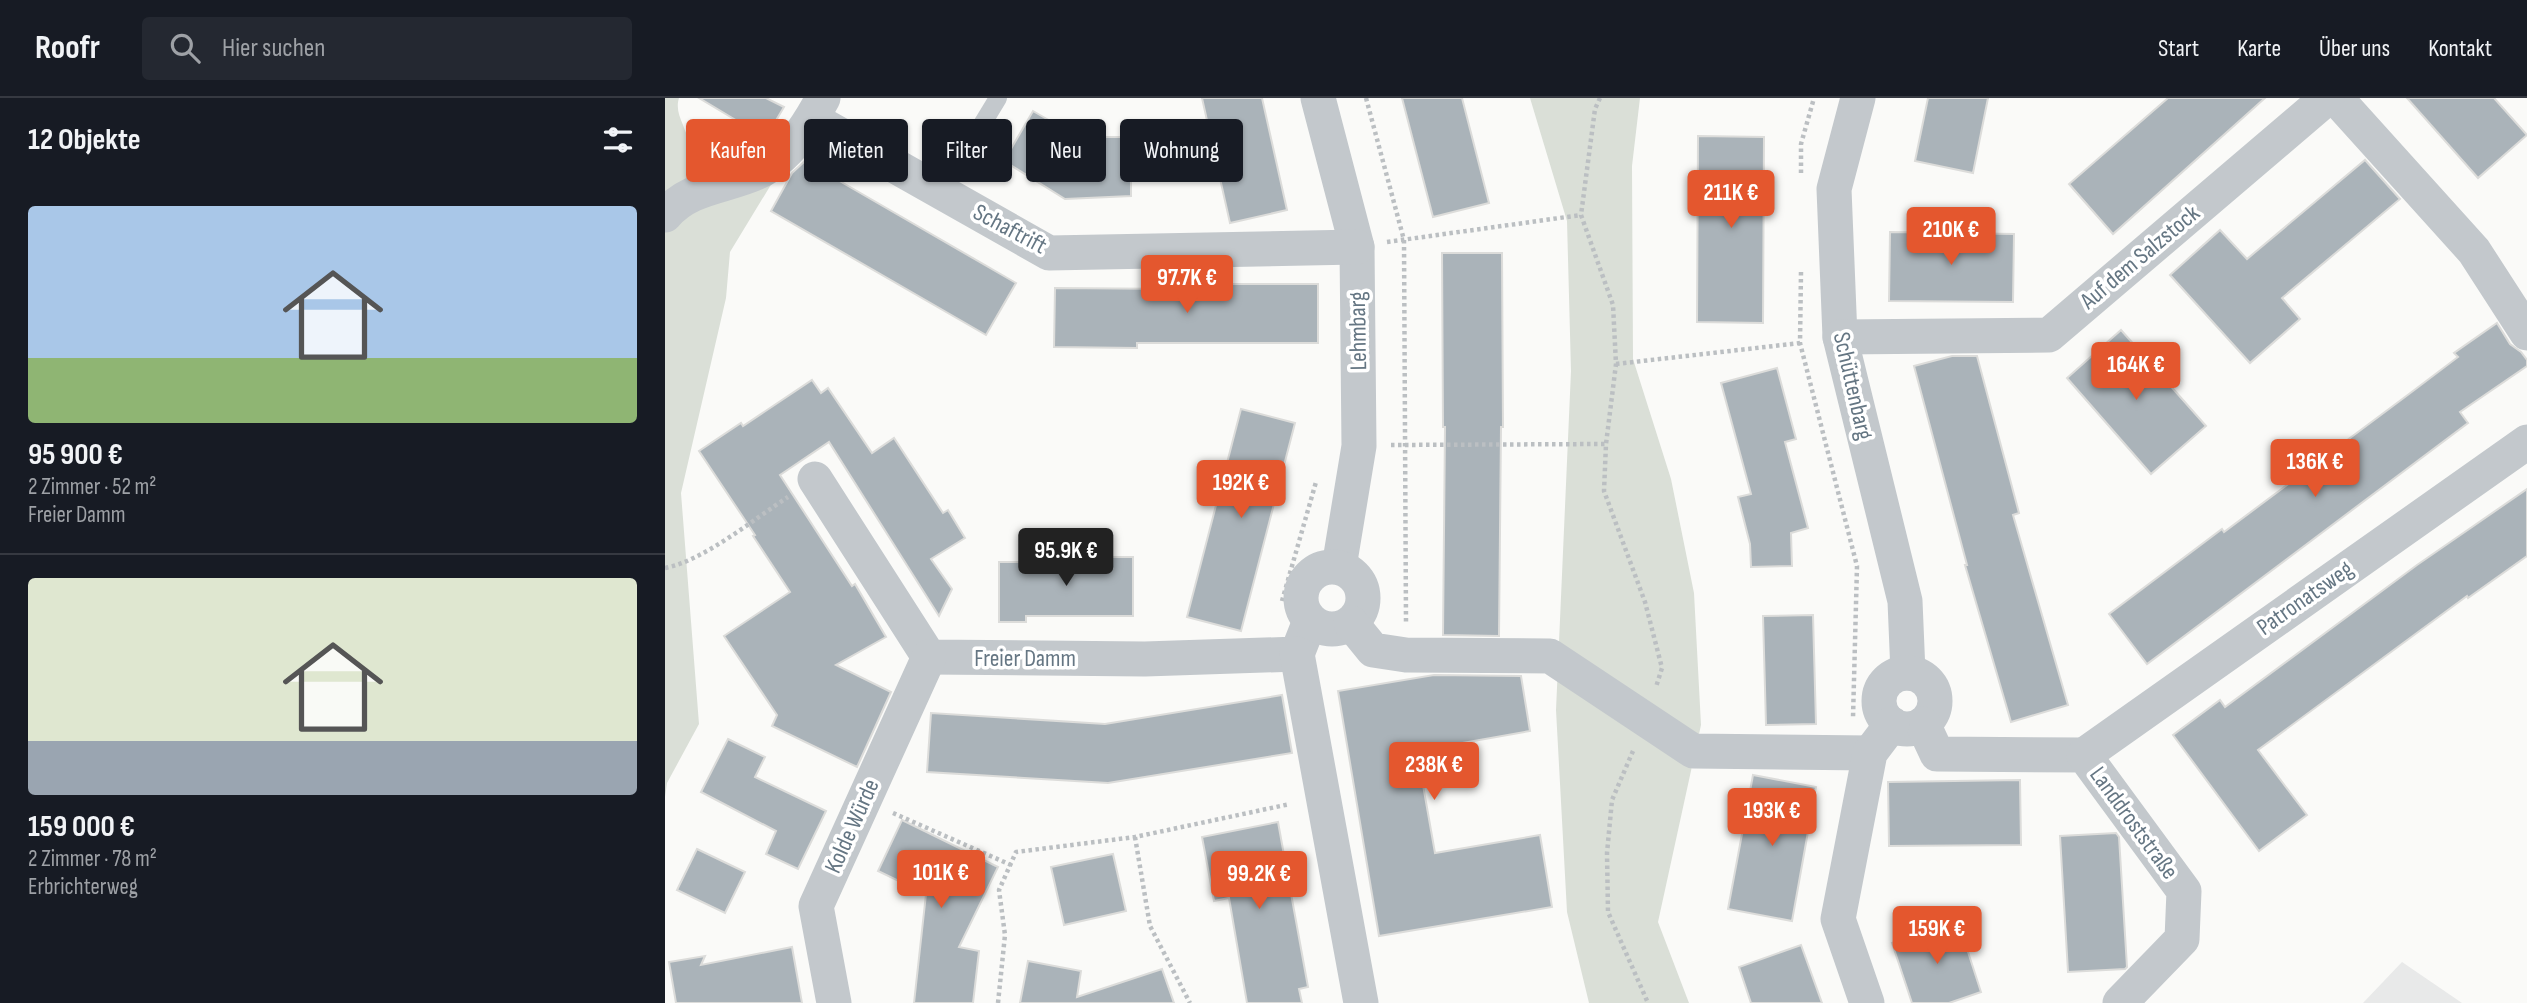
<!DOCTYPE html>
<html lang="de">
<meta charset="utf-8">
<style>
:root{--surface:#171b24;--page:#242831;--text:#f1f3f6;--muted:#9ea1a6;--line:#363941;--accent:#e4572e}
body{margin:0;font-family:"Sofia Sans Condensed",sans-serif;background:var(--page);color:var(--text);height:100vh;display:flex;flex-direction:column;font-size:26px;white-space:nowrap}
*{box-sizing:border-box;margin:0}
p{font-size:23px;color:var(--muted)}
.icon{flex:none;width:38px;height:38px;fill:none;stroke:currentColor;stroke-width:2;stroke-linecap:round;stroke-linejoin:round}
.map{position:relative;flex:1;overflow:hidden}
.side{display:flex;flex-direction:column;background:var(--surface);width:665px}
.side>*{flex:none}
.top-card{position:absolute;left:21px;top:21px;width:665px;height:63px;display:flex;gap:14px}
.price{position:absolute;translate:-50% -60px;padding:0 16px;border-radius:7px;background:var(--accent);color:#fff;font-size:23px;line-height:46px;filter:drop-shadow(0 2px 4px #0008)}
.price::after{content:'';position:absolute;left:50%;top:42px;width:21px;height:16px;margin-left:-10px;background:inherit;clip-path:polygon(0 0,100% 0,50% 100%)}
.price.active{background:#222;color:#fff}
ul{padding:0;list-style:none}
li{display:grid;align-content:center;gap:14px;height:371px;padding:0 28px}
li+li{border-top:2px solid var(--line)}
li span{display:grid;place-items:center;height:217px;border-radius:7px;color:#555}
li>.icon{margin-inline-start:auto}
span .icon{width:126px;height:126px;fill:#fffc;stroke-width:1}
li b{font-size:30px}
h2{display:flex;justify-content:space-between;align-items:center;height:84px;padding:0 28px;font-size:30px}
.tag{padding:0 24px;border-radius:7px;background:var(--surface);box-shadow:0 2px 5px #0004;font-size:24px;line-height:63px}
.tag.active{background:var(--accent);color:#fff}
header{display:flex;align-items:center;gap:42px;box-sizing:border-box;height:98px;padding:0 35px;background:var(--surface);border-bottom:2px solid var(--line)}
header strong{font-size:33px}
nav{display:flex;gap:38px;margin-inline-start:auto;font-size:24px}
.search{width:490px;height:63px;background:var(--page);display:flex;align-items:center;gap:18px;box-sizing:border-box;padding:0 24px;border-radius:7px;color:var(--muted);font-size:26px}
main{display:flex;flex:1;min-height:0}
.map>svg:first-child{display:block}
</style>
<header>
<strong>Roofr</strong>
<div class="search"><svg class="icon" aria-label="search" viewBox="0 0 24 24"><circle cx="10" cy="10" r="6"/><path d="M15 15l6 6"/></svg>Hier suchen</div>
<nav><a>Start</a><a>Karte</a><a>Über uns</a><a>Kontakt</a></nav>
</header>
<main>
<section class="side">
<h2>12 Objekte<svg class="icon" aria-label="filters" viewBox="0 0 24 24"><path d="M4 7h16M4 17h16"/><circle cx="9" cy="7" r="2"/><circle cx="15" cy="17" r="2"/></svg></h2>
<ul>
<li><span style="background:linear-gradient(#a9c7e8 70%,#8fb573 0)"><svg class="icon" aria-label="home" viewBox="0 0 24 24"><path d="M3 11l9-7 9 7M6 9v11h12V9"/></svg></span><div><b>95 900 €</b><p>2 Zimmer · 52 m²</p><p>Freier Damm</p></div></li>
<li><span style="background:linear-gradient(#dfe7d0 75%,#9aa5b1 0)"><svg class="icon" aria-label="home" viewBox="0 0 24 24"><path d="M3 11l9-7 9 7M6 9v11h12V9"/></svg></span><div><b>159 000 €</b><p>2 Zimmer · 78 m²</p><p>Erbrichterweg</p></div></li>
</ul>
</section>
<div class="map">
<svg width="1862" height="905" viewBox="0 0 1862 905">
<rect width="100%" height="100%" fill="#fafaf8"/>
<polygon fill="#e8e9e9" points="1737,864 1797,905 1698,905"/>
<g fill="#dadfd7">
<path d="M 0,0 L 14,0 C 11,10 14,17 18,27 C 33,75 85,62 124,57 L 65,154 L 61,200 L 16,395 L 34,626 L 2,685 L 0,699 Z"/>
<polygon points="865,0 975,0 967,68 968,261 1006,381 1029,495 1036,627 993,824 1024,905 924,905 902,814 891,612 906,273 902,123"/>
</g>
<g fill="#aab3b9" stroke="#dcdcda" stroke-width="2">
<polygon points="34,0 101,0 119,9 97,46 70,31 74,24"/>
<polygon points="537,0 597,0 622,112 565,125"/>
<polygon points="737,0 797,0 824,105 768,119"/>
<polygon points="1263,0 1323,0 1308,75 1250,63"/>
<polygon points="1503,0 1600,0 1448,136 1404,86"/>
<polygon points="1742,0 1829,0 1862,37 1813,80"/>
<polygon points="368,13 413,39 466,39 466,98 400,101 339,63"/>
<polygon points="1033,38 1099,39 1098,225 1032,224"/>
<polygon points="1700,62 1735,101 1617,200 1635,221 1585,265 1505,177 1555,132 1582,161"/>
<polygon points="140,63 351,185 321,237 106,113 127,75"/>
<polygon points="1225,134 1349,136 1348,204 1224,203"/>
<polygon points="777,155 837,155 838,329 836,329 834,538 778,537 780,329 778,329"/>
<polygon points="515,186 653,186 653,245 472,245 472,250 389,249 390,190 515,191"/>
<polygon points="1832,225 1845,246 1856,254 1862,262 1862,268 1795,314 1803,325 1482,566 1444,516 1557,431 1559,434 1744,296 1793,259 1789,255"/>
<polygon points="1456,232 1541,328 1486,376 1402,280"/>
<polygon points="1287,258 1312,258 1354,415 1348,417 1403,607 1346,624 1300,467 1302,467 1249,268"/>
<polygon points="1112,270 1131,341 1120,344 1143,430 1126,435 1127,468 1086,469 1085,446 1073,399 1086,396 1056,285"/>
<polygon points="147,282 156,295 163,290 207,355 229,340 278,415 283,412 300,440 266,461 287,491 274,518 164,344 115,377 187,488 190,486 221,539 171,567 226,594 192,669 107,628 112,617 59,538 125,494 88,438 90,437 34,353 76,325 78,328"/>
<polygon points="576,311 630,325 576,533 522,519"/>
<polygon points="1862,391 1862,458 1803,500 1802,498 1593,652 1642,717 1594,753 1508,637 1555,602 1560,609 1752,467"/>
<polygon points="361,459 468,459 468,518 361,518 361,524 334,524 334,464 361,464"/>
<polygon points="1148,517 1151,626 1101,627 1098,518"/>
<polygon points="769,577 856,578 865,633 752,653 770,755 875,737 887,809 714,838 673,593"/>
<polygon points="617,597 627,655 443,685 262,674 266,615 440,626"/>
<polygon points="63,641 100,659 90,679 161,713 133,771 101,756 111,733 36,694"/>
<polygon points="1088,677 1151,689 1127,823 1063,811"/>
<polygon points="1355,682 1356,747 1224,748 1223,684"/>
<polygon points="237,722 333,769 294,849 314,853 308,905 249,905 261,796 213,773"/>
<polygon points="613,724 643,889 634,891 637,905 582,905 564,800 549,803 537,739"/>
<polygon points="1451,735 1454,739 1462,869 1460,871 1403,874 1395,738"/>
<polygon points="32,751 80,774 60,815 12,792"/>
<polygon points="448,756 461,813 399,827 386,769"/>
<polygon points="1293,823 1316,894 1284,905 1247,905 1227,845"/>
<polygon points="1136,847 1157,905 1086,905 1074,869"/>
<polygon points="127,849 137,905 11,905 4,864 40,858 36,867"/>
<polygon points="363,863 416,873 412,899 497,871 509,905 355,905"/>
</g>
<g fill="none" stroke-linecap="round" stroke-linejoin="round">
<g stroke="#bbbfc2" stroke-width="4.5" stroke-dasharray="3.5 3.5" stroke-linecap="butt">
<polyline points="701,0 739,142 741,524"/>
<polyline points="935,0 930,11 916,117 948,207 951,266 941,346 939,393 980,504 997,570 991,589"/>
<polyline points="1136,75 1136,46 1149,0"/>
<polyline points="722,144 916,117"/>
<polyline points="1136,174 1135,245 1192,468 1188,620"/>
<polyline points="951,266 1135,245"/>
<polyline points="726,347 941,346"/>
<path d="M 0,470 C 38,463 89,421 123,399"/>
<polyline points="617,503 651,384"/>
<polyline points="968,653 947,702 942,755 943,814 983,905"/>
<polyline points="228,715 346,767"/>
<polyline points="470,739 485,828 525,905"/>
<polyline points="333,905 340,837 334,792 351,754 470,739 625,706"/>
</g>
<polyline stroke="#c3c8cc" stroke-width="18" points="276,94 333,0"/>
<g stroke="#c3c8cc" stroke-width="35">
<polyline points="653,0 692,149 694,348 674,469"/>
<polyline points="1193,0 1169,91 1175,239 1240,503 1243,575"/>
<polyline points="1671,0 1809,153 1862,235"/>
<polyline points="147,21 384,155 692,149"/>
<path d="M 0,117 C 25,88 61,89 93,74 C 123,60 143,28 158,0"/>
<polyline points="1175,239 1384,237 1662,0"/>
<polyline points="150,381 264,559 480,561 632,556 645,523"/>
<circle cx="667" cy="500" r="31"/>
<polyline points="686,525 708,552 741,557 885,558 1028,653 1205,655"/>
<polyline points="632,556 696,905"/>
<circle cx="1242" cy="603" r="28"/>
<polyline points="1258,626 1272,656 1419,657 1519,793 1517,841 1455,905"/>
<polyline points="1419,657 1862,344"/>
<polyline points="169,905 151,808 264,559"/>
<polyline points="1202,905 1173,821 1205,655 1227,626"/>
</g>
</g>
<g text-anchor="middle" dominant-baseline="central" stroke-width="7" stroke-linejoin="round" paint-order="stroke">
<g font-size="24" fill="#657683" stroke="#fff">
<text transform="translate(345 131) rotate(28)">Schaftrift</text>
<text transform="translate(1475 159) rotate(-40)">Auf dem Salzstock</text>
<text transform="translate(693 233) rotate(-91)">Lehmbarg</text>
<text transform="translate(1188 288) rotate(77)">Schüttenbarg</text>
<text transform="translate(1640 500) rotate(-35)">Patronatsweg</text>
<text x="360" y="560">Freier Damm</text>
<text transform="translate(1469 725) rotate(54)">Landdroststraße</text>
<text transform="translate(187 728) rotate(-66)">Kolde Würde</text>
</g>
</g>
</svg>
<b class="price" style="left:1066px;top:132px">211K €</b>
<b class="price" style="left:1286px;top:169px">210K €</b>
<b class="price" style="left:522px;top:217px">97.7K €</b>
<b class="price" style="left:1471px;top:304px">164K €</b>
<b class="price" style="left:1650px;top:401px">136K €</b>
<b class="price" style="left:576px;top:422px">192K €</b>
<b class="price active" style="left:401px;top:490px">95.9K €</b>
<b class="price" style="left:769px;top:704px">238K €</b>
<b class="price" style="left:1107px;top:750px">193K €</b>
<b class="price" style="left:276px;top:812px">101K €</b>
<b class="price" style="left:594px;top:813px">99.2K €</b>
<b class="price" style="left:1272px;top:868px">159K €</b>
<div class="top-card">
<a class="tag active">Kaufen</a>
<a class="tag">Mieten</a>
<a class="tag">Filter</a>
<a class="tag">Neu</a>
<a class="tag">Wohnung</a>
</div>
</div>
</main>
